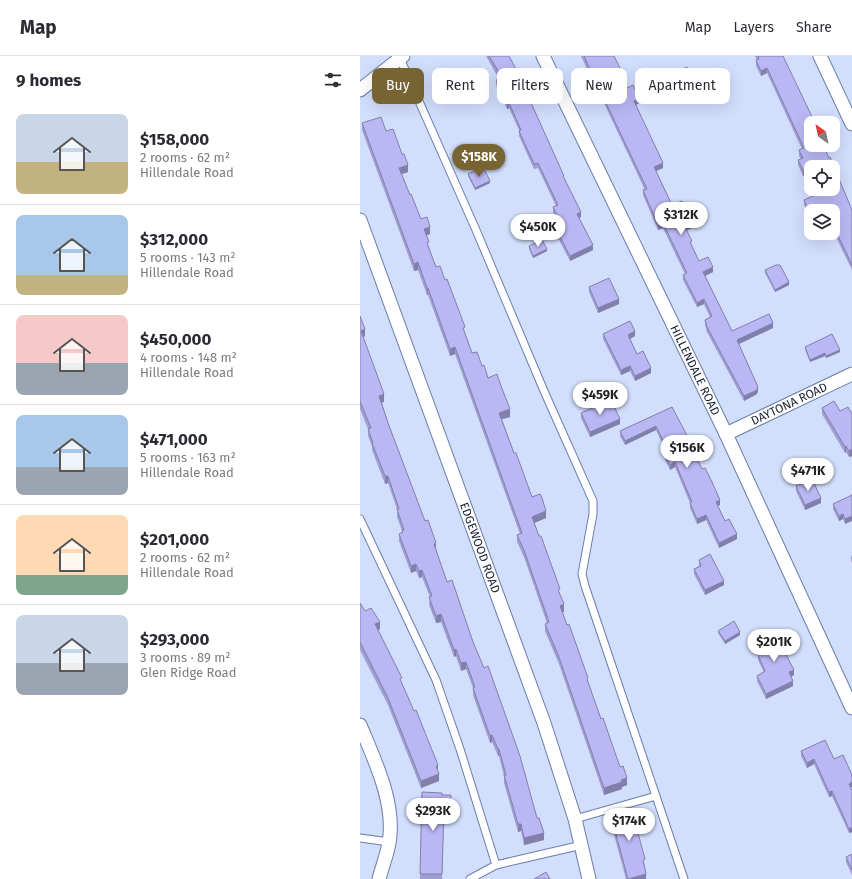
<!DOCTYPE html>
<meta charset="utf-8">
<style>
:root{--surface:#fff;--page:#f2f2f3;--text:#2b2b33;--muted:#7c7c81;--line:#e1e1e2;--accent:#786332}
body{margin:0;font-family:"Fira Sans",sans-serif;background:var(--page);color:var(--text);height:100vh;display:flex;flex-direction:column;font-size:15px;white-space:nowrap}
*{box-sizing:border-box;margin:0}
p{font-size:13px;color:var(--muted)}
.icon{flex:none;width:22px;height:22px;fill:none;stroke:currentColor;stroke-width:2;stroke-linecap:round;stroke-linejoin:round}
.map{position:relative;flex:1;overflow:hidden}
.sheet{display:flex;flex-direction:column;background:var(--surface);width:360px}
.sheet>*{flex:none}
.hud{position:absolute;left:12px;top:12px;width:380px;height:36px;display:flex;gap:8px}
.needle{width:26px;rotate:327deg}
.tools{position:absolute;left:444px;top:60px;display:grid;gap:8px}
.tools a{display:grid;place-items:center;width:36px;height:36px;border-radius:8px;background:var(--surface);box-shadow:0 4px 16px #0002;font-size:20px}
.price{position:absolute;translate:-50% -34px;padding:0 9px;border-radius:14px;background:#fff;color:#222;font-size:13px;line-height:26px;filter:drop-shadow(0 1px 2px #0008)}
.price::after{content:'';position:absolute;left:50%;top:24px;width:12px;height:9px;margin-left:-6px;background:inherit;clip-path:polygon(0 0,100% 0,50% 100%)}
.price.active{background:var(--accent);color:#fff}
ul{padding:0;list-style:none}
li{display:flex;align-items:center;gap:12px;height:100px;padding:0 16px}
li+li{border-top:1px solid var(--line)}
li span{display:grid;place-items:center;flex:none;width:112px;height:80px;border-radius:8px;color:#555}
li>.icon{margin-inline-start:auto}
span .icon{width:48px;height:48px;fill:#fffc;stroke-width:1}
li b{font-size:17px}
h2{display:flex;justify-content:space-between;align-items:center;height:48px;padding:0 16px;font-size:17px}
.chip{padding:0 14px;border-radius:8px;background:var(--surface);box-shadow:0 4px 16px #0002;font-size:14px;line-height:36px}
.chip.active{background:var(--accent);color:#fff}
header{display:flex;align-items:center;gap:24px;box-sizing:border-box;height:56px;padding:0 20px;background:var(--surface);border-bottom:1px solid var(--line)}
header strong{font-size:19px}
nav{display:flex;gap:22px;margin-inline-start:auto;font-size:14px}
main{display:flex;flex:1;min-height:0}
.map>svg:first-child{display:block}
</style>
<header>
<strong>Map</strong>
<nav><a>Map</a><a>Layers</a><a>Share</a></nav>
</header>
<main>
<section class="sheet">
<h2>9 homes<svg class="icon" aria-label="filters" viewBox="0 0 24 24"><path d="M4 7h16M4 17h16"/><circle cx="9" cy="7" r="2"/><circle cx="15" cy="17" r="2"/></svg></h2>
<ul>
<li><span style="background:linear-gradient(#c9d6e8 60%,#c2b280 0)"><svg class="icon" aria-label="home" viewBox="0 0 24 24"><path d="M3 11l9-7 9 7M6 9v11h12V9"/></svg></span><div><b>$158,000</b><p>2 rooms · 62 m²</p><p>Hillendale Road</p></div></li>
<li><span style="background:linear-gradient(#a9c7e8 75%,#c2b280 0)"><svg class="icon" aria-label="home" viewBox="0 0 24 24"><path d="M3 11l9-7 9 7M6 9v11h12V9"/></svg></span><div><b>$312,000</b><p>5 rooms · 143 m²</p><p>Hillendale Road</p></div></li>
<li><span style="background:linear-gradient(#f6c9c9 60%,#9aa5b1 0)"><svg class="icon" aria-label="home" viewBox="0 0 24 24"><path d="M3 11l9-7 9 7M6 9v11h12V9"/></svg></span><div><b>$450,000</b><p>4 rooms · 148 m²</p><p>Hillendale Road</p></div></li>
<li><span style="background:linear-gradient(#a9c7e8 65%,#9aa5b1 0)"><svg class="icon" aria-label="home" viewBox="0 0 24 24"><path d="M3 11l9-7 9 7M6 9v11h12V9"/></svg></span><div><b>$471,000</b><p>5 rooms · 163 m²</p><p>Hillendale Road</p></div></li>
<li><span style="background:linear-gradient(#ffd9b3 75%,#7fa58c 0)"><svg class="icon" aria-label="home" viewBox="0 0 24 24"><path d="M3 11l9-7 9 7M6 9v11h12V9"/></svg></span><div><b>$201,000</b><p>2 rooms · 62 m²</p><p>Hillendale Road</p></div></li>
<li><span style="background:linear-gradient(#c9d6e8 60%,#9aa5b1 0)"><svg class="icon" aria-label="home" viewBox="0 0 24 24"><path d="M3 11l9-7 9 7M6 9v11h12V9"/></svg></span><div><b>$293,000</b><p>3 rooms · 89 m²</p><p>Glen Ridge Road</p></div></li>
</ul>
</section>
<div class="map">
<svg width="492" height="823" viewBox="0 0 492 823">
<rect width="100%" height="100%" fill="#d1defc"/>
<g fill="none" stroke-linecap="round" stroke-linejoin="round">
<defs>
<g id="lane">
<polyline points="39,0 116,174 184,335 233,445 233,458 222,518 225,530 324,823"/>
<polyline points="0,463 76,624 100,693 136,809"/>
<polyline points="215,763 296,740"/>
<polyline points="0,782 29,786"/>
<polyline points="110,823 136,809 222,789"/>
</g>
<g id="street">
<path id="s1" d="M 183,0 L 366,378 L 492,652"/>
<polyline points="460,0 492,68"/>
<polyline points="0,34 43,0"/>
<path id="s2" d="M 0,164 L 184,667 L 215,763 L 229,823"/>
<path id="s3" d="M 366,378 L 492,318"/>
<path d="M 0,669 C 15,705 36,748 29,787 C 27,799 22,811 19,823"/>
</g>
</defs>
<use href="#lane" stroke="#6a7dab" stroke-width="9"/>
<use href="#street" stroke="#6a7dab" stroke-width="15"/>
<use href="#lane" stroke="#fff" stroke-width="7"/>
<use href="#street" stroke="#fff" stroke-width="13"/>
</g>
<g fill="#a09dd2">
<polygon points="126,0 149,0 221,161 219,162 233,194 210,205 197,180 197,175 201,173 193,156 193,151 196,150 178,112 174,113 159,80 159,74 149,52 147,53 136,29 136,24 139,23"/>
<polygon points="221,0 254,0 260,17 235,30"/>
<polygon points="395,0 423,0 451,67 492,154 492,214 473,175 473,155 451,155 451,165 444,149 444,144 460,137 458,133 473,133 451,111 451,120 450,117 443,120 438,109 438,104 441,103 439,100 439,94 442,93 407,17 401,20 396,10 396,4 397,4"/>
<polygon points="314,17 336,32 323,38 314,20"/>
<polygon points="244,43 279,47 276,49 303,112 296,115 312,149 332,172 326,174 332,190 339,205 353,216 345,220 372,275 413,272 378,288 398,336 397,337 397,338 384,345 347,276 345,269 345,264 350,261 344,248 337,251 323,224 323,219 325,218 303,172 298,174 283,139 283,134 285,134 244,47"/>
<polygon points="2,67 26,75 42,98 48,116 42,118 50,139 61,163 70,178 66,180 69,192 76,211 105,277 112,297 122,310 150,361 142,363 154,397 172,441 186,462 174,467 200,539 204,556 202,556 228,628 267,729 262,731 262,733 244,739 199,608 185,575 185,568 187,567 164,501 157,486 157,479 160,478 95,298 90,300 68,239 67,239 58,214 54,215 2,74"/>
<polygon points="108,118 130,127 115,134 108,120"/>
<polygon points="169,190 187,195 173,202 169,193"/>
<polygon points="405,214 429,229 415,236 405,217"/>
<polygon points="229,231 259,248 238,257 229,236"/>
<polygon points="0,260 5,280 3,281 24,346 22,347 28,367 76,495 87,526 113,586 184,784 164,789 161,775 158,776 144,727 144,720 139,700 138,700 132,686 130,687 113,639 113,632 106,613 101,615 96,600 94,601 81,566 76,567 69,549 70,541 62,521 59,522 56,515 51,517 39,485 39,478 42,477 42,475 37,461 37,453 28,427 25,428 12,394 12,390 8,380 8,373 0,353"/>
<polygon points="243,278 275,280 270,283 277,298 291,317 275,325 270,315 261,319 243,283"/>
<polygon points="445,291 480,296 466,302 465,300 450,306 445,294"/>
<polygon points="312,351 342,413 360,449 358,450 365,465 377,483 359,492 346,464 337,468 330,452 330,447 315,411 310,414 305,404 305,399 307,398 296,374 265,389 260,380 260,375"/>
<polygon points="462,352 492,358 492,400 489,401 486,396 485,397 462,358"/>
<polygon points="221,357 260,368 230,381 221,362"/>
<polygon points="436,430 461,447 445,454 436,435"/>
<polygon points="492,439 485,468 483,463 479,465 473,453 473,448"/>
<polygon points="491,500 492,500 492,507 491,505"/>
<polygon points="339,504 364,529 345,539 334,518 334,513 339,511"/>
<polygon points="0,547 5,555 20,573 18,574 42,628 78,716 79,725 61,732 28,649 0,594"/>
<polygon points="358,575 380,579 365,588 358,577"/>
<polygon points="395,585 421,587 434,619 431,621 433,630 406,643 397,625 397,620 404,616 398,604 398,599 399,598 395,590"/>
<polygon points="441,695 474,703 492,735 492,776 489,777 472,740 469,741 454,708 447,712 441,700"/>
<polygon points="62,736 82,739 91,739 90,759 84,759 82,823 60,823"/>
<polygon points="250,756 285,810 286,823 266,823 250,764"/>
<polygon points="492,798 492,819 486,806 486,801"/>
</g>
<g fill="#8280ab">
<polygon points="260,12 260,17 235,30 235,25"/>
<polygon points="407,12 407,17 401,20 401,15"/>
<polygon points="336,29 336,32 323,38 323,35"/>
<polygon points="279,42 279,47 274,50 274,45"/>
<polygon points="149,47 149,52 147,53 147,48"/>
<polygon points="303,107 303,112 294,116 294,111"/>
<polygon points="48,109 48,116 39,119 39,112"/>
<polygon points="450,111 450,117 443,120 443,114"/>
<polygon points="130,125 130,127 115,134 115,132"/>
<polygon points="221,156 221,161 217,162 217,158"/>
<polygon points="303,167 303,172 298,174 298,169"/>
<polygon points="332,167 332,172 325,175 325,171"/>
<polygon points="70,171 70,178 64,180 64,173"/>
<polygon points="233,189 233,194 210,205 210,200"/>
<polygon points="187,193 187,195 173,202 173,200"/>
<polygon points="58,206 58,214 54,215 54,208"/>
<polygon points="353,211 353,216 343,221 343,216"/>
<polygon points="429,226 429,229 415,236 415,234"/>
<rect x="67" y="232" width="1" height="7"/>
<polygon points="259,243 259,248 238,257 238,252"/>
<polygon points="344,243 344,248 337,251 337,247"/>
<polygon points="413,267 413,272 377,289 377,284"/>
<polygon points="5,273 5,280 1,282 1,275"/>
<polygon points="275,275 275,280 268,284 268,279"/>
<polygon points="95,291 95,298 90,300 90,293"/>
<polygon points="480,294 480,296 466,302 466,300"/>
<polygon points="465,297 465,300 450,306 450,304"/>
<polygon points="270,310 270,315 261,319 261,314"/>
<polygon points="291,312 291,317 275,325 275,320"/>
<polygon points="398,331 398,336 397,337 397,338 384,345 384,340"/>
<polygon points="24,338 24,346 19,347 19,340"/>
<polygon points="150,353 150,361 139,364 139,357"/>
<polygon points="260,363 260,368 230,381 230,376"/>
<polygon points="296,370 296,374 265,389 265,385"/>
<polygon points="486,390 486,396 485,397 485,391"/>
<polygon points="492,393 492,400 489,401 489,395"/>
<polygon points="315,406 315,411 310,414 310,409"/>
<polygon points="25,420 28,420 28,427 25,428"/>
<polygon points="461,442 461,447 445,454 445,449"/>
<polygon points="360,444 360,449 356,450 356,446"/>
<polygon points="186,455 186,462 172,468 172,461"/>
<polygon points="483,458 483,463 479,465 479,460"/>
<polygon points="346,459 346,464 337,468 337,463"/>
<polygon points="492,460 492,465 485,468 485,463"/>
<polygon points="377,478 377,483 359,492 359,487"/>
<polygon points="76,487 76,495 74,496 74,488"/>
<polygon points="56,508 56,515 51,517 51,510"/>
<polygon points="62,514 62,521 59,522 59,515"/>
<polygon points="364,525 364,529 345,539 345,534"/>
<polygon points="204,548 204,556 200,557 200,550"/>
<polygon points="81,558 81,566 76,567 76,560"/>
<polygon points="20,566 20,573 15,576 15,568"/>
<polygon points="380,576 380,579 365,588 365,585"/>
<polygon points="96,593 96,600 94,601 94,594"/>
<polygon points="106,606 106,613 101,615 101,607"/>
<polygon points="434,614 434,619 429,621 429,616"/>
<polygon points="433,625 433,630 406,643 406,638"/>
<polygon points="132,679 132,686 130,687 130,680"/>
<rect x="138" y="693" width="1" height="7"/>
<polygon points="454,703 454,708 447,712 447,707"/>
<polygon points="78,709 78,717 76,710"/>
<polygon points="79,718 79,725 61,732 61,725"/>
<polygon points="267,722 267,729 262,731 262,733 244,739 244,732 261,724"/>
<polygon points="492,726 492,731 489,733 489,728"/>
<polygon points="472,735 472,740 469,741 469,736"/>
<polygon points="158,768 161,768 161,775 158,776"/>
<polygon points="492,771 492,776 489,777 489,773"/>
<polygon points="184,777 184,784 164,789 164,782"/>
<polygon points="286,818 286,823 268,823"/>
</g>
<g fill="#bab7f4" stroke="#8280ab">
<polygon points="129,0 149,0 154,9 204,120 203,120 221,156 217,158 233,189 210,200 197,175 203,172 193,151 198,149 178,107 174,108 159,75 161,74 149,47 147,48 136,24 142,21"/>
<polygon points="224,0 254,0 260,12 235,25"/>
<polygon points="398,0 423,0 455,67 451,67 451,89 463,89 469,102 470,101 474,111 492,154 492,209 473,169 473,155 451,155 451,160 444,144 462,136 460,133 473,133 473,111 451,111 451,114 450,111 443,114 438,104 443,102 439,94 444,92 407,12 401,15 396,4 399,3"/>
<polygon points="327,11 336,29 323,35 314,17"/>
<polygon points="273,29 279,42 274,45 303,107 294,111 312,149 322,145 332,167 325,171 332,185 330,186 339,205 348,201 353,211 343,216 372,275 409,258 413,267 377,284 398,331 397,332 397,334 384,340 347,271 345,264 352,260 344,243 337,247 323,219 327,217 303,167 298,169 283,134 287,133 244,43"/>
<polygon points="21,61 26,75 33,73 42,98 44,98 48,109 39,112 50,139 51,138 61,163 67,161 70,171 64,173 69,186 67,187 76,211 80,210 85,224 87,223 105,271 103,272 112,297 117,296 122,310 124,309 128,322 137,318 141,330 150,353 139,357 154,397 156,397 172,441 180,438 182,442 186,455 172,461 179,480 181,480 200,533 198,534 204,548 200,550 207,569 209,568 228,622 227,623 241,663 243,662 260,711 263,710 267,722 261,724 262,726 244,732 199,601 185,568 189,566 164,494 157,479 162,477 95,291 90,293 68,232 67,232 58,206 54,208 2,67"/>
<polygon points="123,111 130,125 115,132 108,118"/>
<polygon points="182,184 187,193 173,200 169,190"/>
<polygon points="416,209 420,209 429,226 415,234 405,214"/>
<polygon points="249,222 259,243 238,252 229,231"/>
<polygon points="0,260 5,273 1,275 24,338 19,340 28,367 65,465 68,464 76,487 74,488 87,526 92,524 113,586 124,612 128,610 160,700 177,762 179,762 184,777 164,782 161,768 158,768 144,719 146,719 139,693 138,693 132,679 130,680 113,632 115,631 106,606 101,607 96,593 94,594 81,558 76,560 69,541 72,540 62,514 59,515 56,508 51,510 39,478 43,476 42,474 44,474 37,453 39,453 28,420 25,420 12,387 13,387 8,373 11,372 0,345"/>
<polygon points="270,265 275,275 268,279 277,298 283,295 291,312 275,320 270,310 261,314 243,278"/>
<polygon points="472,278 480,294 466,300 465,297 450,304 445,291"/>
<polygon points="251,344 260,363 230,376 221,357"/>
<polygon points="474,345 480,355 488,351 492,358 492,393 489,395 486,390 485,391 462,352"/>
<polygon points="312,351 332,389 331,390 342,413 345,412 352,426 360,444 356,446 365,465 369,463 377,478 359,487 346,459 337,463 330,447 332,446 315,406 310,409 305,399 309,397 296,370 265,385 260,375"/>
<polygon points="452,423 461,442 445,449 436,430"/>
<polygon points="492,439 492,460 485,463 483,458 479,460 473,448"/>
<polygon points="350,498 364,525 345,534 334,513 341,510 339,504"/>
<polygon points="0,547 5,555 11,552 20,566 15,568 42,622 40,623 54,655 56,654 78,709 76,710 79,718 61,725 28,642 0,586"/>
<polygon points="374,565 380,576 365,585 358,575"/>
<polygon points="416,575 421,584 419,585 434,614 429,616 433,625 406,638 397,620 405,615 398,599 401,597 395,585"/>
<polygon points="465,684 474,703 483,699 492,719 492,726 489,728 492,735 492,771 489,773 472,735 469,736 454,703 447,707 441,695"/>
<polygon points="62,736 82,737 82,739 91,739 90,752 84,752 82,818 60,818"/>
<polygon points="270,751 274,767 275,766 285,803 283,804 286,818 268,823 250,756"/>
<polygon points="492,798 492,814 486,801"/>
<polygon points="186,816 190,823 174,823"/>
</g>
<g text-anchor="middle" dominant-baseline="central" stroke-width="3.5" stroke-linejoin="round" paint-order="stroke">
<g font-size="12" fill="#192134" stroke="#e7ebf5">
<text stroke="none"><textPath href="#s1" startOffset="349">HILLENDALE ROAD</textPath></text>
<text stroke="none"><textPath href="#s3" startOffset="70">DAYTONA ROAD</textPath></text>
<text stroke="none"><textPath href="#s2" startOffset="349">EDGEWOOD ROAD</textPath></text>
</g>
</g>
</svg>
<div class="tools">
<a><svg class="needle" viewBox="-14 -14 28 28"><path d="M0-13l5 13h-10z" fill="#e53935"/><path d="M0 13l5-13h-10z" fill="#7c7c81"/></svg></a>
<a><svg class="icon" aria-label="locate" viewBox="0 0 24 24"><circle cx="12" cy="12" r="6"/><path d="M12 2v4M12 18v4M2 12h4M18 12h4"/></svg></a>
<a><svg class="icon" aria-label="layers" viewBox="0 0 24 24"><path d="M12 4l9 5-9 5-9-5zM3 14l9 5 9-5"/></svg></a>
</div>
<b class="price active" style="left:119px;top:122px">$158K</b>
<b class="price" style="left:321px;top:180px">$312K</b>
<b class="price" style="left:178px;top:192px">$450K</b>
<b class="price" style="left:240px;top:360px">$459K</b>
<b class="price" style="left:327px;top:413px">$156K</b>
<b class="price" style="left:448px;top:436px">$471K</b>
<b class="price" style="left:414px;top:607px">$201K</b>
<b class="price" style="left:73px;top:776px">$293K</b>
<b class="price" style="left:269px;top:786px">$174K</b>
<div class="hud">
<a class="chip active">Buy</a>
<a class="chip">Rent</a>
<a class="chip">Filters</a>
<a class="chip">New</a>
<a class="chip">Apartment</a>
</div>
</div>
</main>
